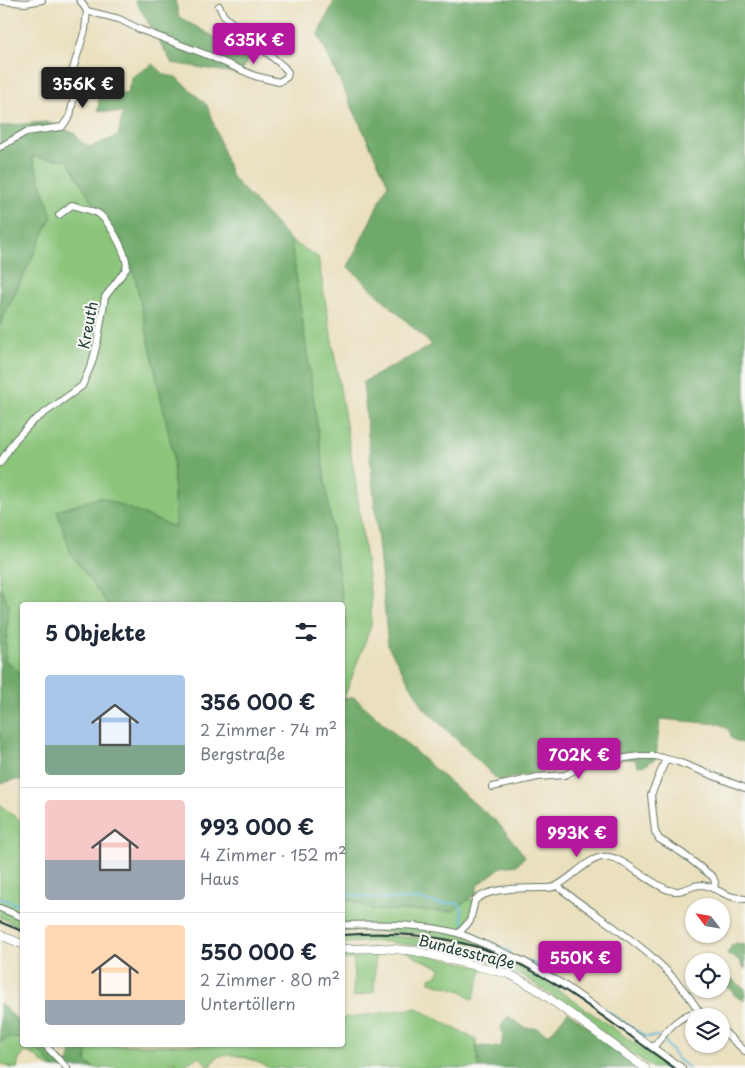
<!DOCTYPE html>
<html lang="de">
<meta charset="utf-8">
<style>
:root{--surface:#fff;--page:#f6f6f7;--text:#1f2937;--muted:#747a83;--line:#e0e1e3;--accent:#b5179e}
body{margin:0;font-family:"Playpen Sans",sans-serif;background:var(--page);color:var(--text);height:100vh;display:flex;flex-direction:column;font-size:19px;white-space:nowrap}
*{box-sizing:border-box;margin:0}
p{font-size:16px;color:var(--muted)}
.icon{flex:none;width:28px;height:28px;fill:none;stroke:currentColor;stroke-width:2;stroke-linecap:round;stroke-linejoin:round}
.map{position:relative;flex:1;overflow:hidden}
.drawer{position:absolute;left:20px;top:602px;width:325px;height:445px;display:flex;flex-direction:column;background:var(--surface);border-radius:5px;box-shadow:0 1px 4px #0004}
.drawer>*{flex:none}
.needle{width:32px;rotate:301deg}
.buttons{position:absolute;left:685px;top:898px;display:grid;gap:10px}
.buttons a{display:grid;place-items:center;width:45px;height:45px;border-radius:50%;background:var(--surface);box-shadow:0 1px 4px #0004;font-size:25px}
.price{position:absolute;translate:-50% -42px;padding:0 11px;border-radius:5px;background:var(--accent);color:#fff;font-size:16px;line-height:32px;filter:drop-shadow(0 1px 2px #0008)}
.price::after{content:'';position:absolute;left:50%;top:30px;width:15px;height:11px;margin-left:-8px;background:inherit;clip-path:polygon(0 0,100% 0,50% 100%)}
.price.on{background:#222;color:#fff}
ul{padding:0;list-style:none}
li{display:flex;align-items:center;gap:15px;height:125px;padding:0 25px}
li+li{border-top:1px solid var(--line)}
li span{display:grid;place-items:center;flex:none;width:140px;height:100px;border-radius:5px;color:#555}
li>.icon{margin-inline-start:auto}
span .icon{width:60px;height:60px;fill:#fffc;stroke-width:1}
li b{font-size:21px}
h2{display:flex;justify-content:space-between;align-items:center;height:60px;padding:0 25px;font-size:21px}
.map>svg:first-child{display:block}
</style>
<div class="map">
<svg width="745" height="1068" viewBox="0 0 745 1068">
<rect width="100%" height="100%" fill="#f6f6f2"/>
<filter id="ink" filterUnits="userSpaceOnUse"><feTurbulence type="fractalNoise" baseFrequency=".02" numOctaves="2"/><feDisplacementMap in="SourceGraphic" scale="10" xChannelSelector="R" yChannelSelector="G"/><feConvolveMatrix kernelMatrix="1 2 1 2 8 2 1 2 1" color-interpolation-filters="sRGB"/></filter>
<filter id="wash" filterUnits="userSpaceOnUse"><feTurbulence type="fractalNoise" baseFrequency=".0096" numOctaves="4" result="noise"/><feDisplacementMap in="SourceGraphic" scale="20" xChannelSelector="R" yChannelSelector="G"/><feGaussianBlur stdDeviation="1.12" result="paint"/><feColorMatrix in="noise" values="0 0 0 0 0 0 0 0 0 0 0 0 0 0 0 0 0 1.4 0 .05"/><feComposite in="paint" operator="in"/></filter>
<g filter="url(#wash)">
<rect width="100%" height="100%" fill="#eae0be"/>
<g fill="#8ac57a" stroke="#548157">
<polygon points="32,156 67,160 133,268 173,453 175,528 100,497 71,554 108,605 22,605 22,675 5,660 9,605 0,587 0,325 52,216"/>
<polygon points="291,241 318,257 355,478 371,599 371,626 343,701 342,638 346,627"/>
<polygon points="0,805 22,822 22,928 0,917"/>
<polygon points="343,898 376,910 453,911 467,900 475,900 472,917 459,933 490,947 424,933 363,931 343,932"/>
<polygon points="363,936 394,936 440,940 484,952 522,969 547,982 670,1068 653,1068 525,977 497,966 482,958 464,954 456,950 427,944 409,945 380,941 343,943 342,937"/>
<polygon points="376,948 374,992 353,997 354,959 343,960 343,949"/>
<polygon points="403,949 483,967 473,1000 462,991 430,982 430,978 437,975 441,968 417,958"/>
<path d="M 417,1008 L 476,1040 L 479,1068 L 269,1068 C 257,1061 229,1049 216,1058 C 214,1060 211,1065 209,1068 L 200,1057 L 187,1062 L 186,1068 L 175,1068 L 175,1062 L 167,1063 L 166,1068 L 94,1068 L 86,1062 L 86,1052 L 77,1045 L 342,1045 L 343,1018 Z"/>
<path d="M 8,1038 L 22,1038 L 22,1045 L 31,1045 L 45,1057 L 54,1068 C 42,1067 37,1053 25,1052 L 19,1060 L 17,1068 L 10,1068 L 0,1063 L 0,1042 Z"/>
</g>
<g fill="#6faa6a" stroke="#47744f">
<polygon points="135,0 175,0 179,17 250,57 240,74 172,63"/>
<polygon points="335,0 745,0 745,741 741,743 732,739 729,730 720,724 660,719 656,758 646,765 638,766 635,759 594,759 499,781 424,708 388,646 363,382 432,345 348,267 388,184 318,34"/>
<polygon points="153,64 165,75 176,77 207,105 232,177 291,241 346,627 343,638 342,605 108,605 71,554 57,511 100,497 175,527 173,453 133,268 67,160 32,157 52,216 0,325 0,126 47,122 74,133 80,141 90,147 118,136 123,113 98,111 100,88 127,94 132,77"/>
<polygon points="0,587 9,605 5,660 22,675 22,780 13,780 0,784"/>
<polygon points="354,697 447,780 498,823 525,856 517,865 501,867 477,886 477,893 453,911 376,910 343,898 342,701 343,699"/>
<polygon points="737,943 745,945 745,969 739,960 727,954 732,945"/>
<polygon points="721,971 745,989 745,1001 734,995 732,990 721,985"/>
<polygon points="0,1003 22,1024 22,1038 8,1038 0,1042"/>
<polygon points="568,1012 634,1060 632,1067 634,1068 479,1068 476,1046 501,1047 503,1036 501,1026 508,1016 525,1028 536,1028 549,1035"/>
<polygon points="31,1045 45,1045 59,1060 68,1063 73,1045 77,1045 87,1052 86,1062 94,1068 54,1068 45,1057"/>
</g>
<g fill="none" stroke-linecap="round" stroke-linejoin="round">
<g stroke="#5bb8d9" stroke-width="2">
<polyline points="342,894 382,899 420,899 440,904 457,903 462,908 462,920 464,923"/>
<polyline points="0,898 22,906"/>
<polyline points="468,928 482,940 511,952"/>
<polyline points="529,961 544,969"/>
<polyline points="573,988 646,1037 658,1036"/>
<polyline points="664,1040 678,1060 689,1068"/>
</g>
</g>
</g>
<g filter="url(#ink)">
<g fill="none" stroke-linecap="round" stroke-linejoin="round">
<defs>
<g id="minor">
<polyline points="80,0 87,11 119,19 141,30 205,54 255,76 279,82 287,77 288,72 284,67 224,16 219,6"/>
<polyline points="0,1 26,3 42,0"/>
<polyline points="0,147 26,132 62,127 70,116 73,101 73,69 85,30 87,11"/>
<path d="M 0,463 L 15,440 L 32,422 L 82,386 L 92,363 L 98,339 L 105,297 L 126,269 C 130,258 109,221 99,214 C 92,209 80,208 72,205 L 59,215"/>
<polyline points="666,759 651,795 655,832 659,839 682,853 713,877 715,882 714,889"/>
<polyline points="492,787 538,777 565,775 588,763 640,756 655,756 678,762 745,788"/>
<path d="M 557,886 C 610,927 661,952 699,1011"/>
<polyline points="0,908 22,917"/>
<path d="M 342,925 C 378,924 435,923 468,937 L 525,962 L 561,983 L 682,1068"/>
<path d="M 459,933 L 470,921 L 475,900 C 492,887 518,889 538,888 C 543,888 551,889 556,886 C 572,879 590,854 609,857 C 625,859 650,884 669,890 C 683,894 689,885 702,885 C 712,886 721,893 730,896 C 735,898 740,898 745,899"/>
<polyline points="721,1029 745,1051"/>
<polyline points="45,1045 67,1068"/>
<path d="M 653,1048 C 667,1030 677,1016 699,1011 L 706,1016"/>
</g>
<g id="major">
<polyline points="0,935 22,944"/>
<polyline points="342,949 382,948 415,951 509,974 535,988 645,1068"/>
</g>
</defs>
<use href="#minor" stroke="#667664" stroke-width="8"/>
<use href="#major" stroke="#667664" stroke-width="9"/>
<use href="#minor" stroke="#fff" stroke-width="6"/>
<use href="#major" stroke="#fff" stroke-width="8"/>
<g stroke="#1f3d34" stroke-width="2">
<polyline points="0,922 22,931"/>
<path d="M 342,935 C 392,932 442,934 489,951 C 556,976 616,1027 674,1068"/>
</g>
</g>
</g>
<g text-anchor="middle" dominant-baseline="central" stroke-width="4.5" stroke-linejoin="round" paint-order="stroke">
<g font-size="15" fill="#1f3d34" stroke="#f6f6f2">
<text transform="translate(87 325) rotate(-79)">Kreuth</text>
<text transform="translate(467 951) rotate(14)">Bundesstraße</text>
</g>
</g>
</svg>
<div class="buttons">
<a><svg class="needle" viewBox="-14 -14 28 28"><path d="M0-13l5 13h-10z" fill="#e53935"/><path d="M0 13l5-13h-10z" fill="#747a83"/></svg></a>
<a><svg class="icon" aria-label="locate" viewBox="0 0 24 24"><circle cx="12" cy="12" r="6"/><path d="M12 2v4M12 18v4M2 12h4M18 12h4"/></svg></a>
<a><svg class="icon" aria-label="layers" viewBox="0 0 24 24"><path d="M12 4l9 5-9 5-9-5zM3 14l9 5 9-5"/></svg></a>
</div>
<b class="price" style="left:254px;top:65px">635K €</b>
<b class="price on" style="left:83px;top:109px">356K €</b>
<b class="price" style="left:579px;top:780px">702K €</b>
<b class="price" style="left:577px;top:858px">993K €</b>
<b class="price" style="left:580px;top:983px">550K €</b>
<section class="drawer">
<h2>5 Objekte<svg class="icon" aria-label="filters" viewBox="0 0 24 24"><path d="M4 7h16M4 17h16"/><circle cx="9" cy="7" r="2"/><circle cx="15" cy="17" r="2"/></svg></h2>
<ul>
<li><span style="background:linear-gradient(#a9c7e8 70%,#7fa58c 0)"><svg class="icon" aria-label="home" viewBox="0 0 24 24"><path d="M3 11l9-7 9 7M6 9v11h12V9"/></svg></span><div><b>356 000 €</b><p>2 Zimmer · 74 m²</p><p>Bergstraße</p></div></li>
<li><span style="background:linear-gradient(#f6c9c9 60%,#9aa5b1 0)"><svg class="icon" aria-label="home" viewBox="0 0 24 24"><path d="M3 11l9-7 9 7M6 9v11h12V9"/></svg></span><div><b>993 000 €</b><p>4 Zimmer · 152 m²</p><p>Haus</p></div></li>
<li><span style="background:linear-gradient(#ffd9b3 75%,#9aa5b1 0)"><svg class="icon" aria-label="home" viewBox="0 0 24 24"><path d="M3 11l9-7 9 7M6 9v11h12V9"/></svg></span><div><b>550 000 €</b><p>2 Zimmer · 80 m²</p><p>Untertöllern</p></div></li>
</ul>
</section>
</div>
